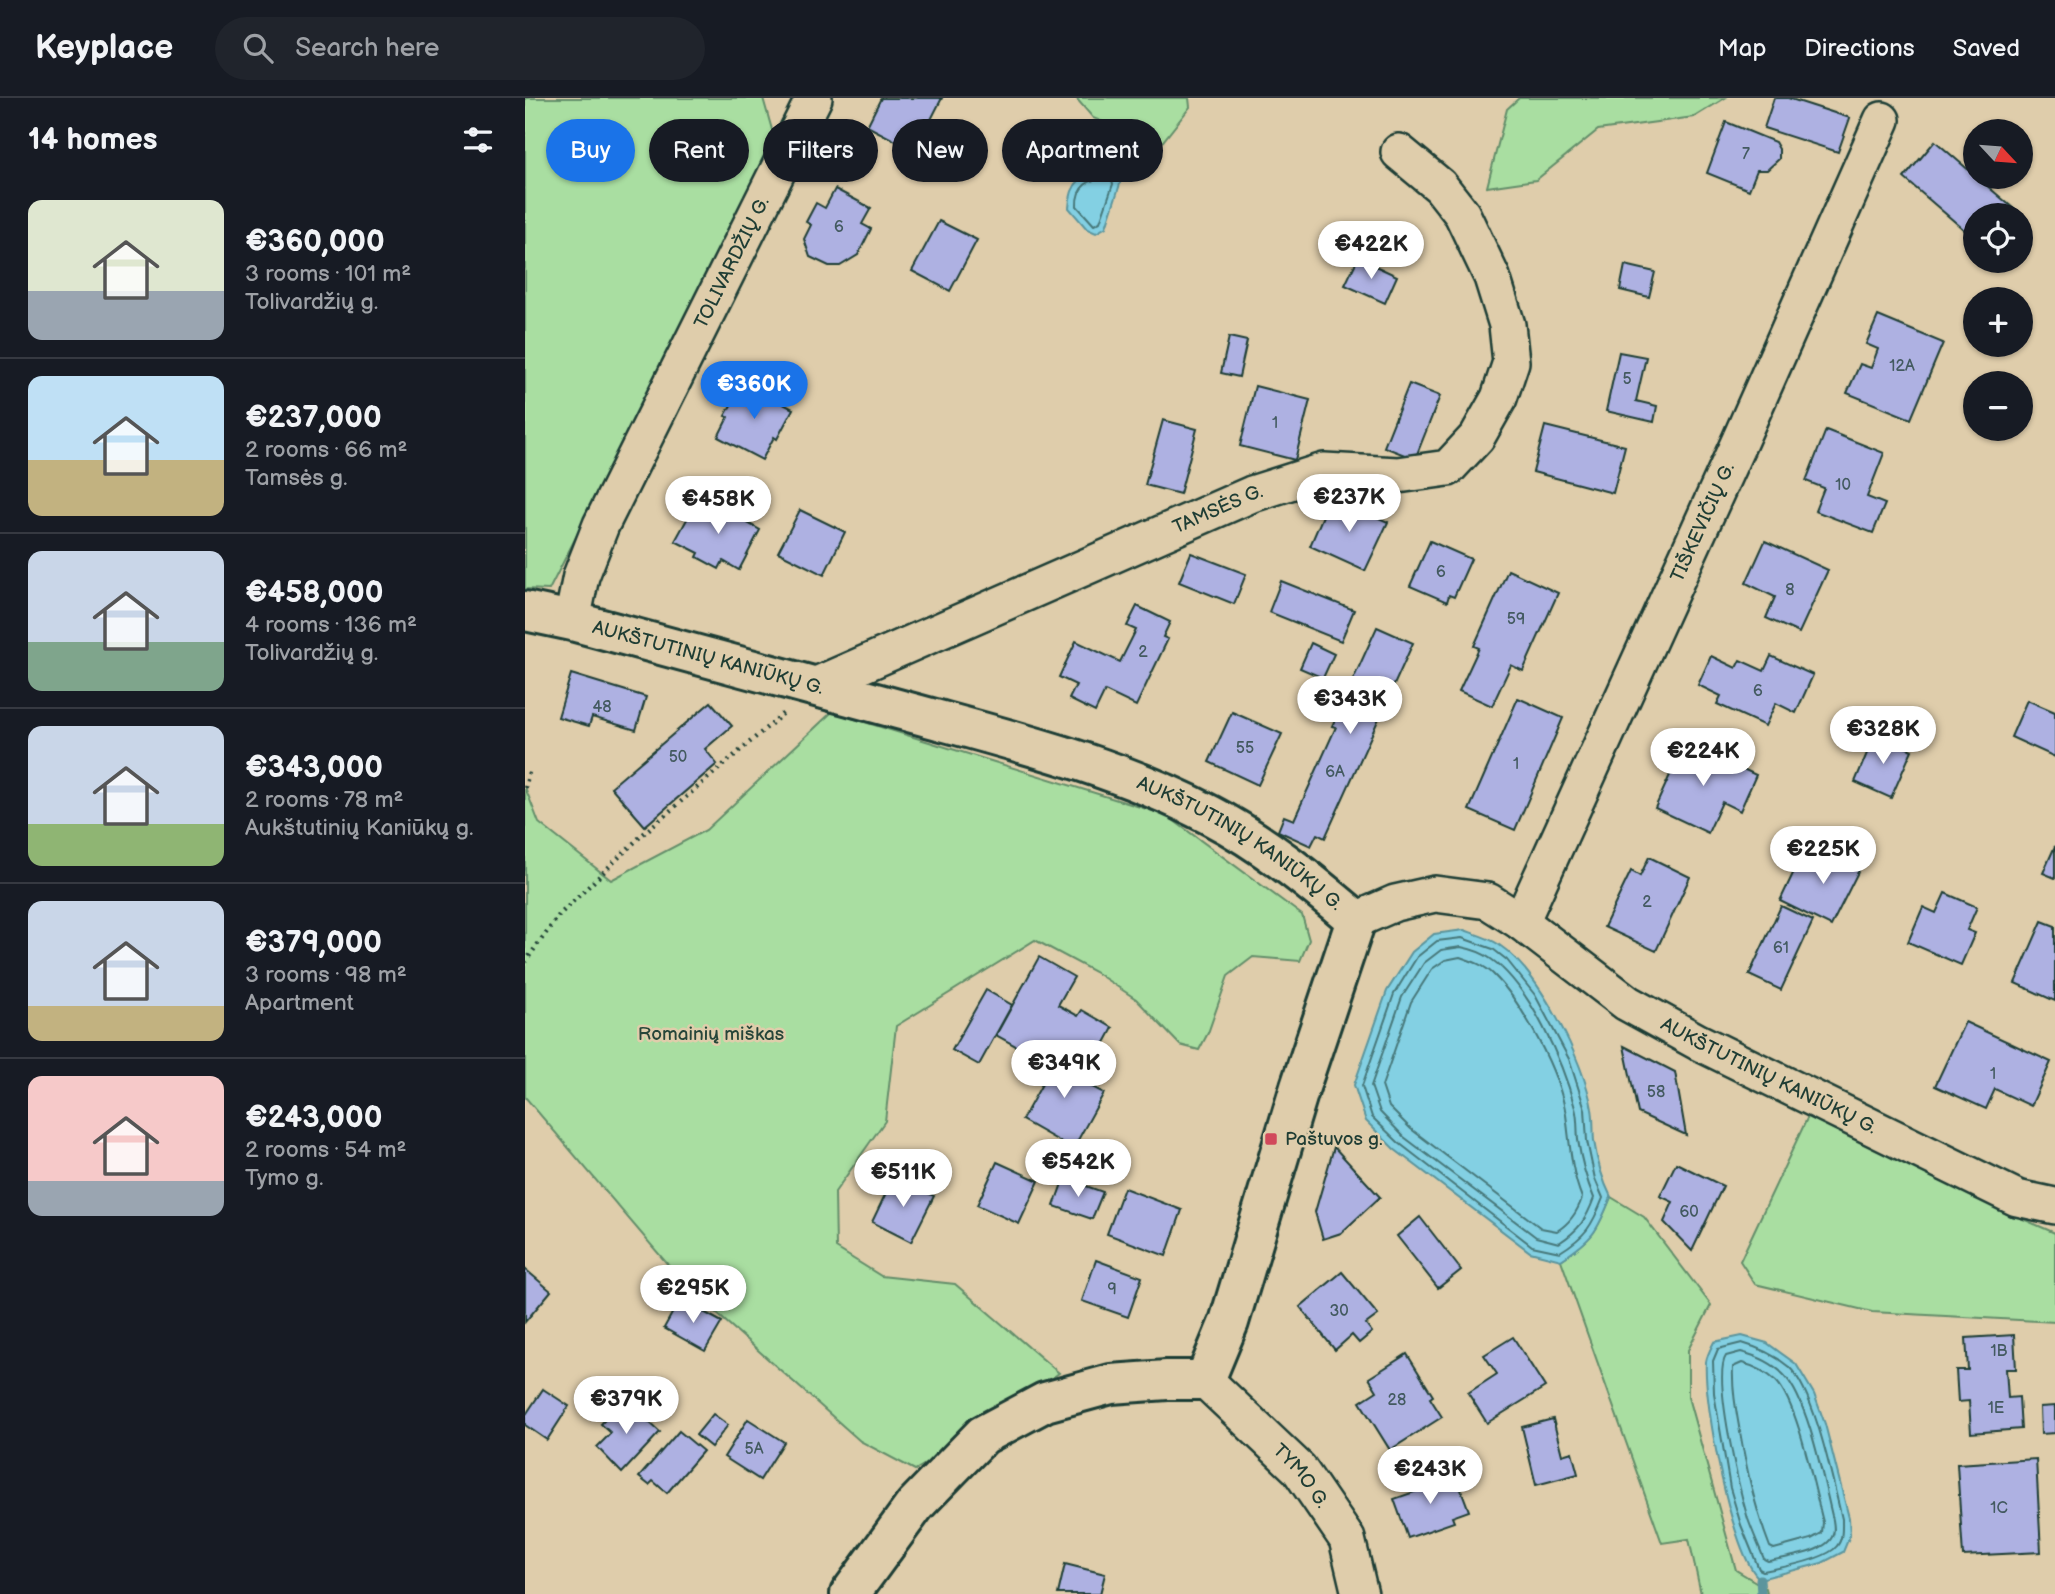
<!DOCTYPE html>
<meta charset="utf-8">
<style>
:root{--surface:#171b24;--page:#20242c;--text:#f1f3f6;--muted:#9ea1a6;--line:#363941;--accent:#1a73e8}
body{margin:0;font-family:"Balsamiq Sans",sans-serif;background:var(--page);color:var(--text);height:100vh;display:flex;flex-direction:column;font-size:26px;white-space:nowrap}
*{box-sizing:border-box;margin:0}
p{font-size:23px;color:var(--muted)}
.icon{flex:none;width:38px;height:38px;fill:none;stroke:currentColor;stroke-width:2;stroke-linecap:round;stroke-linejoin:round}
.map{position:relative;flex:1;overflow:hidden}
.side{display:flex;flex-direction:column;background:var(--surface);width:525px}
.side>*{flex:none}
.banner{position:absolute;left:21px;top:21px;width:665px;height:63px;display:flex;gap:14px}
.needle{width:46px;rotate:116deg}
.controls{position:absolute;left:1438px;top:21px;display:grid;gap:14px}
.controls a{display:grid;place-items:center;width:70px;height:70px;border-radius:50%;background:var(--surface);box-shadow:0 2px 5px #0004;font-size:35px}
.price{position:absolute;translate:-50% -60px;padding:0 16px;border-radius:24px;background:#fff;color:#222;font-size:23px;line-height:46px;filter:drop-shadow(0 2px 4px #0008)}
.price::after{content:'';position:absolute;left:50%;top:42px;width:21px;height:16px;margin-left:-10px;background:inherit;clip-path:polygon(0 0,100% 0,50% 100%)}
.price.on{background:var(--accent);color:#fff}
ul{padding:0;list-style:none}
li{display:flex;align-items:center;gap:21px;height:175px;padding:0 28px}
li+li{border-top:2px solid var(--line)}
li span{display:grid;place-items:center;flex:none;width:196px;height:140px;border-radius:14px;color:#555}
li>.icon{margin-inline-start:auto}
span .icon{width:84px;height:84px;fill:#fffc;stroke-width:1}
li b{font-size:30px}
h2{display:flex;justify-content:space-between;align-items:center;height:84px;padding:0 28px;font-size:30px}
.pill{padding:0 24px;border-radius:32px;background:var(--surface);box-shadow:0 2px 5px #0004;font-size:24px;line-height:63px}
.pill.on{background:var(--accent);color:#fff}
header{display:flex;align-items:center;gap:42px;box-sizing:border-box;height:98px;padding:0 35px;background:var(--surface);border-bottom:2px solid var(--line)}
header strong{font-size:33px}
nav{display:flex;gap:38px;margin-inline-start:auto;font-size:24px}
.search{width:490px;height:63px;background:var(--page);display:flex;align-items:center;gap:18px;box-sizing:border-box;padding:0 24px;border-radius:38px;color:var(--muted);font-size:26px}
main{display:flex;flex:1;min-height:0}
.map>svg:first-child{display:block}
</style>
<header>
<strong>Keyplace</strong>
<div class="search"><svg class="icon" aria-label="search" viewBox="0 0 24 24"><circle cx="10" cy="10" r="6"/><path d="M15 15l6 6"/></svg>Search here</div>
<nav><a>Map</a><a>Directions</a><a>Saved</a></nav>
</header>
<main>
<section class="side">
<h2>14 homes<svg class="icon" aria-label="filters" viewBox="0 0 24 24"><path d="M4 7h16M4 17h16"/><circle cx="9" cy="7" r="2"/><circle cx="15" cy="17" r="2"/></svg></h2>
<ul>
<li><span style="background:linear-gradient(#dfe7d0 65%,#9aa5b1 0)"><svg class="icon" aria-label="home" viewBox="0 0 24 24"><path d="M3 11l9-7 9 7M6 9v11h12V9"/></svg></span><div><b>€360,000</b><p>3 rooms · 101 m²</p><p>Tolivardžių g.</p></div></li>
<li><span style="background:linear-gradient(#bfe0f5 60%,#c2b280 0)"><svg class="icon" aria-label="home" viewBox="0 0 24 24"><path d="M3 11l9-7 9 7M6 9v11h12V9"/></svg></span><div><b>€237,000</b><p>2 rooms · 66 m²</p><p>Tamsės g.</p></div></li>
<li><span style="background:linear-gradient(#c9d6e8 65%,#7fa58c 0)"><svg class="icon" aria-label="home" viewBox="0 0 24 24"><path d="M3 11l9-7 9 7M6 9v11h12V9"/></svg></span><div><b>€458,000</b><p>4 rooms · 136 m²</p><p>Tolivardžių g.</p></div></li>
<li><span style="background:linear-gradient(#c9d6e8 70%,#8fb573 0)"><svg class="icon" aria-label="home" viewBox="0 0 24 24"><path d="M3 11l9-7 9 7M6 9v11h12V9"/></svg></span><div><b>€343,000</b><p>2 rooms · 78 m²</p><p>Aukštutinių Kaniūkų g.</p></div></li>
<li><span style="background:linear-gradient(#c9d6e8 75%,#c2b280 0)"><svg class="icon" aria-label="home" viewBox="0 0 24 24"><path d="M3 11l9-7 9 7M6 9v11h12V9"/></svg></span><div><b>€379,000</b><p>3 rooms · 98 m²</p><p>Apartment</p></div></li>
<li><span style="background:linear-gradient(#f6c9c9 75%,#9aa5b1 0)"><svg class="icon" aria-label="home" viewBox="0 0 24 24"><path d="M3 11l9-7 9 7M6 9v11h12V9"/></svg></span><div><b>€243,000</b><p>2 rooms · 54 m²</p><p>Tymo g.</p></div></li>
</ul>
</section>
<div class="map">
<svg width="1530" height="1496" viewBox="0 0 1530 1496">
<rect width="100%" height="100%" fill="#dfcdab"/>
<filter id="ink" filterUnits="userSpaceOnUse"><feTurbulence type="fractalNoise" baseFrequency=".0143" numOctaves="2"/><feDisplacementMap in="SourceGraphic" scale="14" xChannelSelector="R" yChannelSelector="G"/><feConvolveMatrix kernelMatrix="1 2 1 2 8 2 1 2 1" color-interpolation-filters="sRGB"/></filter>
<g filter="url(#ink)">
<g fill="#a9dea1" stroke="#648e6a" stroke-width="2">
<polygon points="0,0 238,0 251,46 24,492 0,491"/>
<polygon points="551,0 664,0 665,9 635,47 568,20"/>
<polygon points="994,0 1200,0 1169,19 1073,32 1011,82 962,89 982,11"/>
<polygon points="307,614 641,717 777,817 784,842 775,863 728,859 703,878 683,935 674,952 655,947 611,901 570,874 510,842 371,928 360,1023 310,1094 311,1150 356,1178 430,1186 534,1275 432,1347 390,1372 335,1343 162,1189 0,999 0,689 14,725 86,782 181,732"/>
<polygon points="1285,1014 1459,1104 1530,1135 1530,1224 1347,1214 1230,1186 1215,1163"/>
<path d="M 1086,1099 L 1119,1119 L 1186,1207 L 1163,1252 L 1163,1299 L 1211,1472 L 1241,1490 L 1242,1496 L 1176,1496 L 1164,1441 L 1137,1445 L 1036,1162 C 1068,1141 1072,1134 1086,1099 Z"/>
</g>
<g fill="#83d0e3" stroke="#5b959d" stroke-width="2">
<path d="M 584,72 L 594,78 L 595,86 L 581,129 L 571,135 L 562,131 L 544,110 C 545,83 558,75 584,72 Z"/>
<path d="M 939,832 C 950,836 964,840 973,846 C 1014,873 1059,963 1067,1011 C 1069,1021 1068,1032 1069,1043 C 1072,1063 1077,1081 1086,1099 C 1072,1134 1068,1141 1036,1162 L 1005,1154 L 869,1051 L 841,1023 L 829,987 L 862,893 L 887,854 L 909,836 Z"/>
<path d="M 1217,1238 L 1242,1245 L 1271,1266 L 1289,1296 L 1300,1326 L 1324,1420 L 1325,1437 L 1318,1454 L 1297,1465 L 1235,1481 C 1207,1460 1178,1301 1181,1264 C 1182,1257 1186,1250 1189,1244 Z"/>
</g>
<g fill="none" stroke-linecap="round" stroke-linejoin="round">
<g stroke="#47787a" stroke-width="2">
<path d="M 583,79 L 587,82 L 588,86 L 575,124 L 569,127 L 552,108 C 551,88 564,81 583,79 Z"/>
<path d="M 937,840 L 968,851 L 982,862 L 1010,897 L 1044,961 L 1060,1011 L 1062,1043 L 1070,1081 L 1078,1100 C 1067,1128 1061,1138 1035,1154 L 1007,1148 L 874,1045 L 847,1019 L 837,988 L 869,896 L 892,859 L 912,843 Z"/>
<path d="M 936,849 C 946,851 958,855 966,861 C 1005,888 1038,965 1050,1010 C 1053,1020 1052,1032 1053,1042 C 1056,1062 1061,1081 1069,1100 C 1061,1122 1054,1132 1034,1145 L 1011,1139 L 879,1039 L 855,1014 L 846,988 L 877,899 L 899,865 L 916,852 Z"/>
<path d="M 935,859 C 947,863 959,867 968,876 C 998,905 1035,976 1041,1017 C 1045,1046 1046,1073 1057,1100 C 1052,1115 1045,1125 1032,1133 L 1016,1130 L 886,1031 L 864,1009 L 857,988 L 886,904 L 907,871 L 920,862 Z"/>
<path d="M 1217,1245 C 1235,1250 1250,1257 1264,1269 C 1290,1293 1308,1385 1317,1421 C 1317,1430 1318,1441 1312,1448 C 1301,1462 1255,1470 1238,1473 L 1234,1471 L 1216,1427 L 1205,1390 L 1189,1295 L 1188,1263 L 1193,1251 Z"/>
<path d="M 1216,1254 C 1232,1258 1248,1265 1259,1277 C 1284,1303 1299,1386 1308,1422 C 1309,1428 1310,1434 1307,1439 C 1299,1455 1259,1460 1243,1463 L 1239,1461 C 1234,1448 1228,1435 1223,1421 C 1215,1394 1187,1278 1201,1258 Z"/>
<path d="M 1217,1265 C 1229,1268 1241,1274 1251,1283 C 1273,1305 1289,1390 1298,1424 L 1297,1435 L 1286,1441 L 1249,1451 L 1245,1449 C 1230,1411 1222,1374 1215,1334 C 1211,1312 1207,1291 1208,1269 Z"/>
</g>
<polyline stroke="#5b959d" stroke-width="9" points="1235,1481 1236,1496"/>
</g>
<g fill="#aeb1e2" stroke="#1f3d34" stroke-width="2">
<polygon points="356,0 417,0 390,53 342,28"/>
<polygon points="1249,0 1263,0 1325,20 1313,54 1239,30"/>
<polygon points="1201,24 1250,44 1254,51 1254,61 1242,72 1232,72 1224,92 1182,75"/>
<polygon points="1410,43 1496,117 1451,117 1451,142 1379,80"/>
<polygon points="310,91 346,110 337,126 346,131 333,157 315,168 304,168 285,159 279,141 286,127 281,124 291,105 300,110"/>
<polygon points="414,123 452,142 425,193 387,173"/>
<polygon points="833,160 872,178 860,205 820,187"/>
<polygon points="1100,167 1130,174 1124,199 1095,192"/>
<polygon points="1353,218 1418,245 1386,321 1322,295 1335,266 1346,270 1353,251 1341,246"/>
<polygon points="704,239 722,243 714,279 696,275"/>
<polygon points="1094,254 1121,259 1111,303 1132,308 1129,324 1081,313"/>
<polygon points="218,285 268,311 252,341 249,339 237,362 193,339 203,319 200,318"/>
<polygon points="884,286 915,298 890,361 859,349"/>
<polygon points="730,288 785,302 770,362 715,348"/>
<polygon points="638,322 672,331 655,396 620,387"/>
<polygon points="1020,328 1100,348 1088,395 1008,374"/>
<polygon points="1301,332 1359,355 1342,399 1360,406 1348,435 1290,413 1299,390 1281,383"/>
<polygon points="806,399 863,424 840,473 785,448"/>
<polygon points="172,403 193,414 197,408 220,420 219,423 235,432 214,472 198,463 194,471 172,459 174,455 150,443"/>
<polygon points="275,412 320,434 299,477 253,454"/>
<polygon points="905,443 946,461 929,499 924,497 922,504 885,488"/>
<polygon points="1240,443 1303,472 1274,535 1241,520 1250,499 1221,485"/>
<polygon points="666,455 721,476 709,506 654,484"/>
<polygon points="983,472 1033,495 998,573 986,567 967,608 934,593 954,550 949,548"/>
<polygon points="756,483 829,512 816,543 744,514"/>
<polygon points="612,508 645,524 638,539 643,541 611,608 580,593 570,614 544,601 551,587 534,579 551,543 595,564 611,532 602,528"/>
<polygon points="852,529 888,545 800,740 792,736 786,748 753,733 759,718 769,722 811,629 807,628"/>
<polygon points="786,545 809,556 798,580 775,570"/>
<polygon points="1186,558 1211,570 1215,562 1239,573 1246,558 1288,577 1271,615 1251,605 1240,628 1192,606 1196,598 1173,587"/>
<polygon points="46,576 121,599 111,632 67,619 64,628 33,619"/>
<polygon points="993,600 1038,620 990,732 944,712"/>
<polygon points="1502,602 1530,614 1530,659 1486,639"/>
<polygon points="186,604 207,628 180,651 192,666 120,728 86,689"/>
<polygon points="707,614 757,636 733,687 684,664"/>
<polygon points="1350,636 1387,652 1366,700 1330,684"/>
<polygon points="1160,644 1231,677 1215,713 1197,704 1183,735 1130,710"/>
<polygon points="1306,748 1338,764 1306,828 1255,803 1273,765 1293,775"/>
<polygon points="1530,748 1530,780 1518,775"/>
<polygon points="1124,759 1165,779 1131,853 1079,829 1106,773 1115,778"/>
<polygon points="1420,795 1452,809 1442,832 1450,835 1436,867 1383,844 1398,809 1411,815"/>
<polygon points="1256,808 1288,823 1256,892 1224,877"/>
<polygon points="1517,823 1530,828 1530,903 1490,885"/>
<polygon points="514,859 549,879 533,907 553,918 557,912 588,930 568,967 537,950 527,968 471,937"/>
<polygon points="461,892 487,907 454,967 427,952"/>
<polygon points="1440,924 1526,964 1506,1008 1470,991 1461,1011 1410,988"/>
<polygon points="1099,948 1150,974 1161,1037 1113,1015"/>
<polygon points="537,950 568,967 558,984 579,995 548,1051 497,1022"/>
<polygon points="809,1049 855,1099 816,1135 798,1141 790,1114"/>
<polygon points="472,1064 514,1083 494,1126 452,1107"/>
<polygon points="1151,1065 1198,1088 1167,1153 1139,1124 1148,1104 1135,1098"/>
<polygon points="369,1078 409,1098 386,1144 347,1124"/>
<polygon points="539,1080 578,1094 567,1121 529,1108"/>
<polygon points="599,1090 657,1112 641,1158 582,1136"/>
<polygon points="895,1119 936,1172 913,1190 872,1138"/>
<polygon points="571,1162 617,1179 603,1219 557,1203"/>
<polygon points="0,1171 26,1193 0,1224"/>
<polygon points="817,1174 853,1217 841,1226 847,1234 834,1245 827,1237 810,1252 775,1209"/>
<polygon points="155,1201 197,1224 180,1253 139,1230"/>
<polygon points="1489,1237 1491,1271 1481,1271 1483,1300 1494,1299 1496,1331 1446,1335 1444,1303 1433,1304 1431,1272 1443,1272 1441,1240"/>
<polygon points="988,1239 1020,1289 962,1325 943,1295 972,1276 959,1257"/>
<polygon points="882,1256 908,1298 905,1300 917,1319 865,1352 835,1304 852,1293 844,1280"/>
<polygon points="18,1291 44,1308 22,1342 0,1327 0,1318"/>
<polygon points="99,1301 135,1334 97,1375 72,1349 86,1335 76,1326"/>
<polygon points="1530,1308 1530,1335 1516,1336 1515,1309"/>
<polygon points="188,1316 203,1327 186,1349 171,1337"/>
<polygon points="223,1321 259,1344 235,1382 199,1359"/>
<polygon points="1028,1321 1037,1357 1047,1354 1053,1376 1011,1387 997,1329"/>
<polygon points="154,1333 178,1353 142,1395 128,1383 124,1387 114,1379"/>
<polygon points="1511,1361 1516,1454 1438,1458 1432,1366"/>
<polygon points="913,1374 919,1391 934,1386 944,1413 927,1419 929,1424 883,1440 869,1401 898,1391 894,1381"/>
<polygon points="540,1466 580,1476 575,1496 533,1496"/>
</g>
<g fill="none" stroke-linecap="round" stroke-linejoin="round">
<defs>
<g id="minor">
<path id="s1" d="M 47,523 L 56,478 L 76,427 L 289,0"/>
<path id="s2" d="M 289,588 L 727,396 L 799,373 L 873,377 L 923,370 L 952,339 L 974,300 L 986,264 L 982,227 L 967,179 L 937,116 L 915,88 L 874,54"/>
<path id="s3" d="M 831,822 L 870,805 L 910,796 L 963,803 L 996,824 L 1102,905 L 1173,944 L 1492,1100 L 1530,1108"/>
<path id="s4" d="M 996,824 L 1215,342 L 1357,22"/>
<path id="s5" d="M 680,1282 L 774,1371 L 822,1441 L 835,1496"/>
</g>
<g id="tertiary">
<path id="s6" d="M 0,513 L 47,523 C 163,554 279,585 395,617 C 494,644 594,669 685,717 C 739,745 785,783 831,822 L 775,989 L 704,1224 L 680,1282 L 642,1282 L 586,1286 L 520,1304 L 458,1337 L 390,1407 L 325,1496"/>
</g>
</defs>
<use href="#minor" stroke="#1f3d34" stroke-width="40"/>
<use href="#tertiary" stroke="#1f3d34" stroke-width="44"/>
<g stroke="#1f3d34" stroke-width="4.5" stroke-dasharray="2 5" stroke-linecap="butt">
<polyline points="0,690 4,674"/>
<polyline points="0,864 34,817 117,737 261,613"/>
</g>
<use href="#minor" stroke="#dfcdab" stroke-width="35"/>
<use href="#tertiary" stroke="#dfcdab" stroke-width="38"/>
</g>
</g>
<rect fill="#d1495b" stroke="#dfcdab" stroke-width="2.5" x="739" y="1034" width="14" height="14" rx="3.5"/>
<g text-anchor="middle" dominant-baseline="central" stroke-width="5" stroke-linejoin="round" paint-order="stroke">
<g font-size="16" fill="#435a60">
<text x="1221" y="56">7</text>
<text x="314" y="129">6</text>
<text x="1377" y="268">12A</text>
<text x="1102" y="281">5</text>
<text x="750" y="325">1</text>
<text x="1318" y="387">10</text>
<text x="916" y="474">6</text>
<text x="1265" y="492">8</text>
<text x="991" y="521">59</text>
<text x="618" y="554">2</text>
<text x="1233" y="593">6</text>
<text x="77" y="609">48</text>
<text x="720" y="650">55</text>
<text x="153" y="659">50</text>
<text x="991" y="666">1</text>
<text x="810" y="674">6A</text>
<text x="1122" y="804">2</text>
<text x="1256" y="850">61</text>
<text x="1468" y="976">1</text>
<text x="1131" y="994">58</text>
<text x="1164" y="1114">60</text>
<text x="587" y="1191">9</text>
<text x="814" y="1213">30</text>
<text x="1474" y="1253">1B</text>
<text x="872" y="1302">28</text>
<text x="1471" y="1310">1E</text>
<text x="229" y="1351">5A</text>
<text x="1474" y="1410">1C</text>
</g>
<g font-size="19" fill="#1f3d34" stroke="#dfcdab">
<text stroke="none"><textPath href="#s1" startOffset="394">TOLIVARDŽIŲ G.</textPath></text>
<text stroke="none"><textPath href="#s2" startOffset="441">TAMSĖS G.</textPath></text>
<text stroke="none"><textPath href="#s4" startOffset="439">TIŠKEVIČIŲ G.</textPath></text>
<text stroke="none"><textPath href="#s6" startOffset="189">AUKŠTUTINIŲ KANIŪKŲ G.</textPath></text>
<text stroke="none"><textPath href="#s6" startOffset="756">AUKŠTUTINIŲ KANIŪKŲ G.</textPath></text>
<text stroke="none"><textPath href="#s3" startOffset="469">AUKŠTUTINIŲ KANIŪKŲ G.</textPath></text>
<text stroke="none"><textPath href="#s5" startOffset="136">TYMO G.</textPath></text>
</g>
<g font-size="19" fill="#264539" stroke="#dfcdab">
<text x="186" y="936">Romainių miškas</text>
</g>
<g font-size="19" fill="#1f3d34" stroke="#dfcdab" text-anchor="start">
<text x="760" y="1041">Paštuvos g.</text>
</g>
</g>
</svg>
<div class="controls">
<a><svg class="needle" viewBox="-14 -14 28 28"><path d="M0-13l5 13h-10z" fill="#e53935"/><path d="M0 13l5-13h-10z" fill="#9ea1a6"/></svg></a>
<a><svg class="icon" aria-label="locate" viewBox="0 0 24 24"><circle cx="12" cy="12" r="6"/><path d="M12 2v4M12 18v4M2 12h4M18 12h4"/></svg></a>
<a>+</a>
<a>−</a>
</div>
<b class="price" style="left:846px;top:183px">€422K</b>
<b class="price on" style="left:229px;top:323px">€360K</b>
<b class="price" style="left:824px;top:436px">€237K</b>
<b class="price" style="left:193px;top:438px">€458K</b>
<b class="price" style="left:825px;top:638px">€343K</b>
<b class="price" style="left:1358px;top:668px">€328K</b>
<b class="price" style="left:1178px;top:690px">€224K</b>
<b class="price" style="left:1298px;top:788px">€225K</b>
<b class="price" style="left:539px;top:1002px">€349K</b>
<b class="price" style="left:553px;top:1101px">€542K</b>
<b class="price" style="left:378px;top:1111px">€511K</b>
<b class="price" style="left:168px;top:1227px">€295K</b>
<b class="price" style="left:101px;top:1338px">€379K</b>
<b class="price" style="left:905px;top:1408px">€243K</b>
<div class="banner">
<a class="pill on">Buy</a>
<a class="pill">Rent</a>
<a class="pill">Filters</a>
<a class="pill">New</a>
<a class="pill">Apartment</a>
</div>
</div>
</main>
